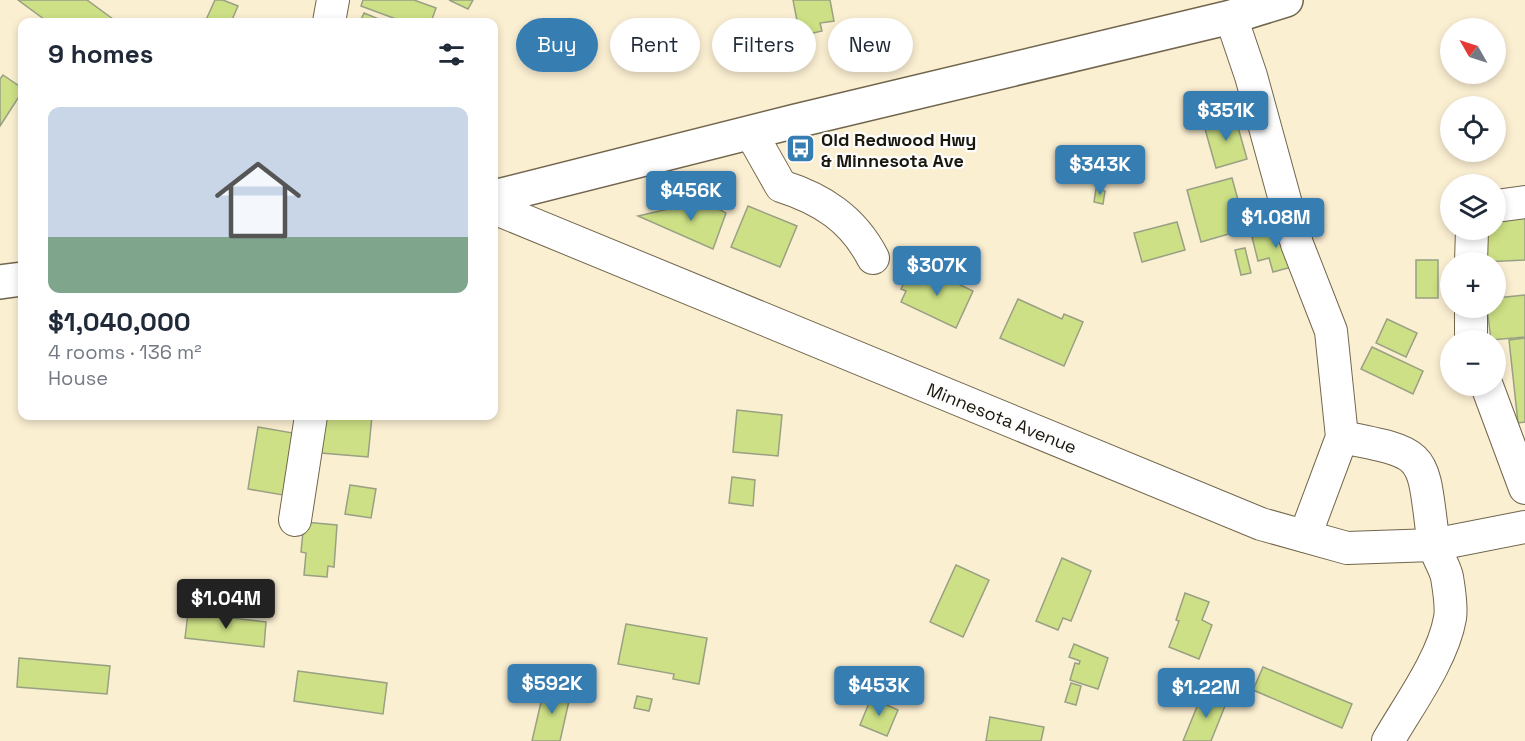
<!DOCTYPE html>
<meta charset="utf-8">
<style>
:root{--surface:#fff;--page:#f2f2f3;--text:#1f2937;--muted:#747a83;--accent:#367db2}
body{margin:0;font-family:"Space Grotesk",sans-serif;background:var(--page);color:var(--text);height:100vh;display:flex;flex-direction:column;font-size:22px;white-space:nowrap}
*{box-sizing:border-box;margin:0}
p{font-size:20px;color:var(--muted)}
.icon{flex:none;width:33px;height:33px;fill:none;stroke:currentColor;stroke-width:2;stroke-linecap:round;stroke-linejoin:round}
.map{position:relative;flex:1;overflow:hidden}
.sheet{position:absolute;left:18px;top:18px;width:480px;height:402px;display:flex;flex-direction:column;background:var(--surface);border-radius:12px;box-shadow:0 3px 9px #0003}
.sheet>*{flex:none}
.banner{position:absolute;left:516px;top:18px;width:570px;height:54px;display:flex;gap:12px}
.needle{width:39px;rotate:309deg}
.controls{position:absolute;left:1440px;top:18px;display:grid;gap:12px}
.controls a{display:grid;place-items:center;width:66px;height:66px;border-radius:50%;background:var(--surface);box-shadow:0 3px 9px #0003;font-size:30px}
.price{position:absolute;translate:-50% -51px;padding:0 14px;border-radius:6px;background:var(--accent);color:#fff;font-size:20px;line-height:39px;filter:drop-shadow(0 2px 3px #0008)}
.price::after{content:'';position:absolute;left:50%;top:36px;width:18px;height:14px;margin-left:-9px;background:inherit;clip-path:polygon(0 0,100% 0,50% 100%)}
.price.active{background:#222;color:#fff}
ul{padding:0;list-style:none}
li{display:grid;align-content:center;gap:12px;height:318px;padding:0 30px}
li span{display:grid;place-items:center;height:186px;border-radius:12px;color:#555}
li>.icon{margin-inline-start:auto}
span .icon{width:108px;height:108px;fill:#fffc;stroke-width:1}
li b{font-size:26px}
h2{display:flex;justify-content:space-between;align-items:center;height:72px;padding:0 30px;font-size:26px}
.chip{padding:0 21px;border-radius:27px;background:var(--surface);box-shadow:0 3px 9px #0003;font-size:21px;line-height:54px}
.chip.active{background:var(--accent);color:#fff}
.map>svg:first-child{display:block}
</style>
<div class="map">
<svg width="1525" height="741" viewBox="0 0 1525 741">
<rect width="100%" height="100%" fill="#fbefd2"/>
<g fill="#cde085" stroke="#99a084" stroke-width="1.5">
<polygon points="18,0 87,0 117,22 48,22"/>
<polygon points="215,0 223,0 238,6 231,22 205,22"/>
<polygon points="363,0 414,0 436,8 431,22 404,22 361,6"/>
<polygon points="449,0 473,0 468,9"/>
<polygon points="793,0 830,0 834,21 820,23 822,31 800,36"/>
<polygon points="364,13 386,22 360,22"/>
<polygon points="3,75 22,88 22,92 0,126 0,79"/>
<polygon points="1234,113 1247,159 1216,168 1205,129 1219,126 1217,118"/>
<polygon points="1232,178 1246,229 1201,242 1187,190"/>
<polygon points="1096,189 1105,191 1103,204 1094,202"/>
<polygon points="703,201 726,213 713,249 638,216"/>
<polygon points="748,206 797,226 780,267 731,247"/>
<polygon points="1525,216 1525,260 1483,262 1479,230 1496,230 1496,219"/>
<polygon points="1177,222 1185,250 1142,262 1134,233"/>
<polygon points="1288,227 1299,265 1273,272 1269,258 1258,261 1252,237"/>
<polygon points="1245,248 1251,273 1241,275 1235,250"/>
<rect x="1416" y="260" width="22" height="38"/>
<polygon points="925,268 973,291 956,328 901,302 906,291 901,289 908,274 920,280"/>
<polygon points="1525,295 1525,337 1491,340 1487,308 1496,308 1496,298"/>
<polygon points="1018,299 1062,319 1064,314 1083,322 1064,366 1000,338"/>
<polygon points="1387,319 1417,333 1406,357 1376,343"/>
<polygon points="1525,338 1525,422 1518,423 1509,340"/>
<polygon points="1372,347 1423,371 1413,394 1361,369"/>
<polygon points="737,410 782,415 778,456 733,452"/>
<polygon points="324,416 372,416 368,457 321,453"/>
<polygon points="258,427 293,433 283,495 248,489"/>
<polygon points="732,477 755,480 753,506 729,503"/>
<polygon points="350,485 376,489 371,518 345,514"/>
<polygon points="304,522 337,525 334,567 328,566 327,577 304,575 306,553 301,552"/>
<polygon points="1062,558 1091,571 1071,621 1063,618 1058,630 1036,621"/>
<polygon points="956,565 989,580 963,637 930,622"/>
<polygon points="1185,593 1209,602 1202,620 1212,625 1199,659 1169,647 1179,621 1176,620"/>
<polygon points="188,613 266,622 264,647 185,638"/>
<polygon points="626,624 707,638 699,684 673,679 674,674 618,664"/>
<polygon points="1074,644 1108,658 1098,689 1070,680 1075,663 1079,664 1080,661 1069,657"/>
<polygon points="19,658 110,666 107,694 17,687"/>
<polygon points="1263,667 1352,704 1342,728 1253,690"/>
<polygon points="298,671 387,683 383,714 294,701"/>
<polygon points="1071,683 1081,686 1076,705 1065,702"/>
<polygon points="545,685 571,692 560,741 532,741"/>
<polygon points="1203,692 1227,701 1211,741 1183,741"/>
<polygon points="637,696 652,699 649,711 634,708"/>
<polygon points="871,698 898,710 887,736 860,725"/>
<polygon points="990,717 1044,727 1041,741 986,741"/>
</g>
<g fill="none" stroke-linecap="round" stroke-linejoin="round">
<defs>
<g id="minor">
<polyline points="1231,17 1251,76 1297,244 1331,331 1342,437 1305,536"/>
<polyline points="329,22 333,0"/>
<path d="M 751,133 L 781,186 C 822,199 853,219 873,258"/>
<polyline points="1496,206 1525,202"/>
<polyline points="494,208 1261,524 1347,548 1433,545 1525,527"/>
<polyline points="1471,262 1472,230"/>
<polyline points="1471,308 1471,340"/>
<polyline points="1487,386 1525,488"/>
<path d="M 1342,437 C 1429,454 1422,453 1433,539 C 1434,552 1444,564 1447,577 C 1449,589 1452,607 1450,618 C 1443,659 1408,706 1388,741"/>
<polyline points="295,520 311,416"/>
</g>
<g id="major">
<polyline points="494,197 796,121 1231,17 1286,0"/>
<polyline points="0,282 22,279"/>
</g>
</defs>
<use href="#minor" stroke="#71664d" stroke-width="34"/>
<use href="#major" stroke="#71664d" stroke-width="36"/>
<use href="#minor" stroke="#fff" stroke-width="32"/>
<use href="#major" stroke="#fff" stroke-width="33"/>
</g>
<defs>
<symbol id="bus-square" viewBox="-11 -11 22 22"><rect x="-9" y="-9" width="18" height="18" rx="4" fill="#367db2" stroke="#fdfdfd"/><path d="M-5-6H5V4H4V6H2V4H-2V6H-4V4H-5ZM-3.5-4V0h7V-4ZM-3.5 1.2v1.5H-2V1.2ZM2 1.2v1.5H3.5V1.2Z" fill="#fff"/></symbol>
</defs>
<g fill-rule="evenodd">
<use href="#bus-square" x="784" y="132" width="33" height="33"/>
</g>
<g text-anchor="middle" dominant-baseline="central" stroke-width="4.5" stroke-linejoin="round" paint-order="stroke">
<g font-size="18" font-weight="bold" fill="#1b170d" stroke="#fdfdfd" text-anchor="start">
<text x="821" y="139">Old Redwood Hwy<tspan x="821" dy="21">&amp; Minnesota Ave</tspan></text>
</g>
<g font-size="18" fill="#1b170d" stroke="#fdfdfd">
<text transform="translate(1002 418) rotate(22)">Minnesota Avenue</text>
</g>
</g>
</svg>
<div class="controls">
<a><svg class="needle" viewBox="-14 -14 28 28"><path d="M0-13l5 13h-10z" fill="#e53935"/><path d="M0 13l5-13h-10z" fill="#747a83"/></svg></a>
<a><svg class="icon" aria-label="locate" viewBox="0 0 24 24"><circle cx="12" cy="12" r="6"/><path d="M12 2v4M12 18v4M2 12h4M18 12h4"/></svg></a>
<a><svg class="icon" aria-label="layers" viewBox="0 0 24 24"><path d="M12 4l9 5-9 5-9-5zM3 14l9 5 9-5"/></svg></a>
<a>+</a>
<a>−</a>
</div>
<b class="price" style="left:1226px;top:142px">$351K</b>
<b class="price" style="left:1100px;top:196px">$343K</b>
<b class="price" style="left:691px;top:222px">$456K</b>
<b class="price" style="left:1276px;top:249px">$1.08M</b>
<b class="price" style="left:937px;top:297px">$307K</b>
<b class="price active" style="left:226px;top:630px">$1.04M</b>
<b class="price" style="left:552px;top:715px">$592K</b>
<b class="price" style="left:879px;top:717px">$453K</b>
<b class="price" style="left:1206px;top:719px">$1.22M</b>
<div class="banner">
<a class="chip active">Buy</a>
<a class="chip">Rent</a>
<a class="chip">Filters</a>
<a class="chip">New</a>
</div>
<section class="sheet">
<h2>9 homes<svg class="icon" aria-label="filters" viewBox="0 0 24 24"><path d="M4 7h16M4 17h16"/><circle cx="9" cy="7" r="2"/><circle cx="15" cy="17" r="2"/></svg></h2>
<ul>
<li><span style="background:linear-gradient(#c9d6e8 70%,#7fa58c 0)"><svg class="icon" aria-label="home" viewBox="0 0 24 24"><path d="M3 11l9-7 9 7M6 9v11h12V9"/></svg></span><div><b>$1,040,000</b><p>4 rooms · 136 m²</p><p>House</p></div></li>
</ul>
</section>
</div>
